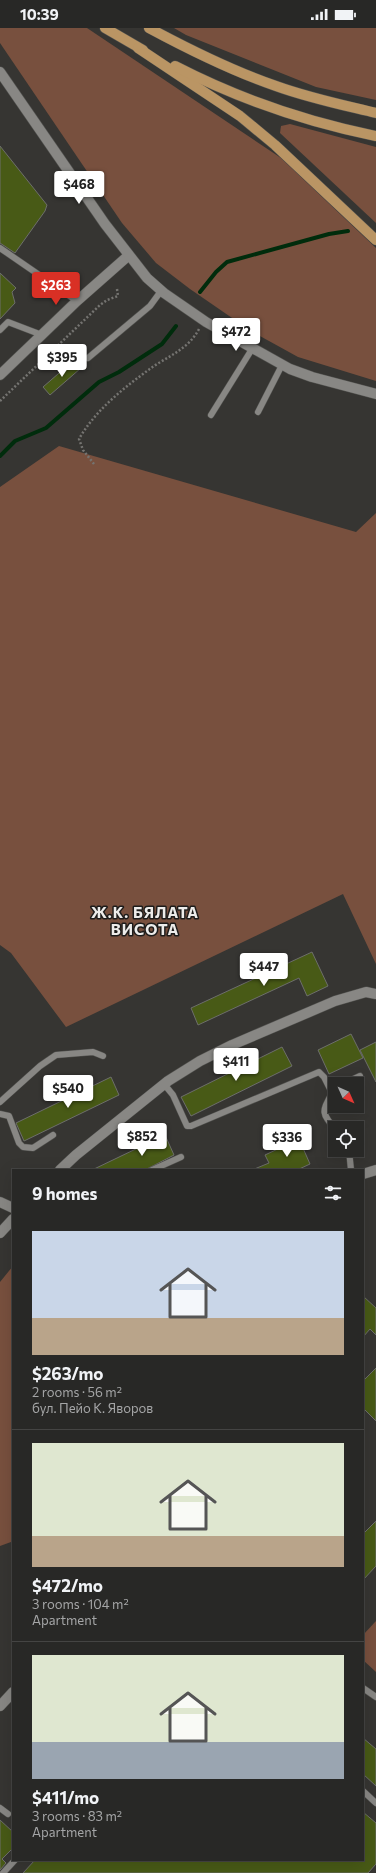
<!DOCTYPE html>
<meta charset="utf-8">
<style>
:root{--surface:#282826;--page:#30302e;--text:#f1f3f6;--muted:#a5a6a7;--line:#444443;--accent:#d93025}
body{margin:0;font-family:Commissioner,sans-serif;background:var(--page);color:var(--text);height:100vh;display:flex;flex-direction:column;font-size:15px;white-space:nowrap}
*{box-sizing:border-box;margin:0}
p{font-size:13px;color:var(--muted)}
.icon{flex:none;width:22px;height:22px;fill:none;stroke:currentColor;stroke-width:2;stroke-linecap:round;stroke-linejoin:round}
.map{position:relative;flex:1;overflow:hidden}
.drawer{position:absolute;left:12px;top:1141px;width:352px;height:692px;display:flex;flex-direction:column;background:var(--surface);border-radius:0px;box-shadow:0 4px 16px #0002,0 0 0 1px var(--line)}
.drawer>*{flex:none}
.needle{width:26px;rotate:135deg}
.buttons{position:absolute;left:328px;top:1049px;display:grid;gap:8px}
.buttons a{display:grid;place-items:center;width:36px;height:36px;border-radius:0px;background:var(--surface);box-shadow:0 4px 16px #0002,0 0 0 1px var(--line);font-size:20px}
.price{position:absolute;translate:-50% -34px;padding:0 9px;border-radius:4px;background:#fff;color:#222;font-size:13px;line-height:26px;filter:drop-shadow(0 1px 2px #0008)}
.price::after{content:'';position:absolute;left:50%;top:24px;width:12px;height:9px;margin-left:-6px;background:inherit;clip-path:polygon(0 0,100% 0,50% 100%)}
.price.selected{background:var(--accent);color:#fff}
ul{padding:0;list-style:none}
li{display:grid;align-content:center;gap:8px;height:212px;padding:0 20px}
li+li{border-top:1px solid var(--line)}
li span{display:grid;place-items:center;height:124px;border-radius:0px;color:#555}
li>.icon{margin-inline-start:auto}
span .icon{width:72px;height:72px;fill:#fffc;stroke-width:1}
li b{font-size:17px}
h2{display:flex;justify-content:space-between;align-items:center;height:48px;padding:0 20px;font-size:17px}
.status{display:flex;justify-content:space-between;align-items:center;height:28px;padding:0 20px;background:var(--surface);direction:ltr}
.status svg{height:11px;fill:currentColor}
.map>svg:first-child{display:block}
</style>
<div class="status"><b>10:39</b><svg viewBox="0 0 49 12"><path d="M0 12V9h3v3zM5 12V6h3v6zM10 12V3h3v9zM15 12V0h3v12zM26 1h20v11H26zM47 4h2v5h-2z"/></svg></div>
<div class="map">
<svg width="376" height="1845" viewBox="0 0 376 1845">
<rect width="100%" height="100%" fill="#363532"/>
<g fill="#78503e">
<polygon points="0,0 87,0 281,130 376,220 376,353 298,329 251,303 190,261 156,235 122,195 0,15"/>
<polygon points="174,0 376,0 376,72 316,59 186,7"/>
<polygon points="290,96 376,119 376,195 280,105 281,98"/>
<polygon points="59,418 356,504 376,485 376,936 343,866 66,999 11,925 0,917 0,459"/>
<polygon points="13,1238 13,1515 11,1514 0,1518 0,1254"/>
<polygon points="376,1593 376,1644 363,1632 363,1607"/>
</g>
<g fill="none" stroke-linecap="round" stroke-linejoin="round">
<g stroke="#002c0c" stroke-width="4">
<polyline points="200,264 216,244 227,234 329,206 348,203"/>
<polyline points="0,428 15,413 46,400 99,354 119,344 162,316 176,298"/>
</g>
</g>
<g fill="#485a16" stroke="#6d6e6b">
<polygon points="0,118 47,177 45,183 15,225 0,215"/>
<polygon points="0,245 16,260 12,264 15,275 0,291"/>
<polygon points="74,332 81,340 50,367 43,359"/>
<polygon points="312,924 328,958 307,968 299,950 198,997 191,980"/>
<polygon points="351,1006 363,1030 329,1046 318,1022"/>
<polygon points="376,1014 376,1054 360,1022"/>
<polygon points="282,1019 292,1038 191,1088 181,1069"/>
<polygon points="111,1049 119,1067 24,1113 16,1095"/>
<polygon points="165,1107 174,1127 145,1142 92,1142"/>
<polygon points="299,1111 310,1136 297,1142 252,1142 269,1135 265,1127"/>
<polygon points="363,1268 376,1280 376,1307 370,1301 363,1309"/>
<polygon points="376,1340 376,1393 363,1380 363,1353"/>
<polygon points="376,1493 376,1538 363,1552 363,1506"/>
<polygon points="363,1710 376,1721 376,1758 363,1746"/>
<polygon points="363,1784 376,1795 376,1836 368,1845 23,1845 35,1832 363,1832"/>
<polygon points="0,1792 13,1804 13,1820 2,1831 6,1835 0,1842"/>
</g>
<g fill="none" stroke-linecap="round" stroke-linejoin="round">
<defs>
<g id="service">
<polyline points="0,220 77,273"/>
<polyline points="0,302 8,294 42,307"/>
<polyline points="88,330 150,278 161,263"/>
<polyline points="258,384 282,337"/>
<polyline points="211,387 252,321"/>
<path d="M 164,1056 L 173,1067 L 187,1098 L 191,1098 L 319,1044 L 324,1049 L 332,1065 C 322,1084 321,1084 335,1101"/>
<polyline points="343,1056 360,1048"/>
<polyline points="0,1074 40,1038 56,1027 93,1024 103,1028"/>
<polyline points="0,1086 9,1088 19,1115 23,1119 33,1120 53,1107"/>
<polyline points="349,1122 351,1142"/>
<polyline points="152,1142 181,1129"/>
<polyline points="363,1660 376,1669"/>
<polyline points="363,1763 376,1775"/>
<polyline points="0,1780 8,1786"/>
<polyline points="3,1845 15,1832"/>
</g>
<g id="minor">
<polyline points="60,1142 76,1127 168,1053 200,1033 232,1017 335,973 366,964 376,966"/>
<polyline points="363,1146 376,1142"/>
<polyline points="0,1205 13,1191"/>
</g>
<g id="tertiary">
<polyline points="0,347 77,273 128,228"/>
<polyline points="0,1174 13,1180"/>
<polyline points="0,1678 13,1664"/>
</g>
<polyline id="secondary" points="0,44 105,196 147,250 164,265 206,294 290,341 312,349 376,366"/>
<g id="primary">
<polyline points="105,0 143,22"/>
<path d="M 149,0 C 190,22 232,43 276,58 C 309,70 343,77 376,85"/>
<polyline points="138,20 240,88 275,117 376,212"/>
<path d="M 175,38 C 237,70 307,94 376,108"/>
</g>
</defs>
<use href="#service" stroke="#535350" stroke-width="7"/>
<use href="#minor" stroke="#535350" stroke-width="11"/>
<use href="#tertiary" stroke="#535350" stroke-width="11"/>
<use href="#secondary" stroke="#535350" stroke-width="11"/>
<use href="#primary" stroke="#535350" stroke-width="11"/>
<g stroke="#757471" stroke-width="2.5" stroke-dasharray="2 2" stroke-linecap="butt">
<polyline points="0,373 100,277 107,272 118,268 117,261"/>
<path d="M 94,436 L 83,422 L 79,411 C 96,381 126,358 154,338 C 171,327 189,320 199,301"/>
</g>
<use href="#service" stroke="#888784" stroke-width="6"/>
<use href="#minor" stroke="#888784" stroke-width="10"/>
<use href="#tertiary" stroke="#888784" stroke-width="10"/>
<use href="#secondary" stroke="#888784" stroke-width="10"/>
<use href="#primary" stroke="#ba9564" stroke-width="10"/>
</g>
<g text-anchor="middle" dominant-baseline="central" stroke-width="3" stroke-linejoin="round" paint-order="stroke">
<g font-size="15" font-weight="bold" letter-spacing="1" fill="#edecea" stroke="#1d1c1b">
<text x="145" y="884">Ж.К. БЯЛАТА<tspan x="145" dy="17">ВИСОТА</tspan></text>
</g>
</g>
</svg>
<div class="buttons">
<a><svg class="needle" viewBox="-14 -14 28 28"><path d="M0-13l5 13h-10z" fill="#e53935"/><path d="M0 13l5-13h-10z" fill="#a5a6a7"/></svg></a>
<a><svg class="icon" aria-label="locate" viewBox="0 0 24 24"><circle cx="12" cy="12" r="6"/><path d="M12 2v4M12 18v4M2 12h4M18 12h4"/></svg></a>
</div>
<b class="price" style="left:79px;top:177px">$468</b>
<b class="price selected" style="left:56px;top:278px">$263</b>
<b class="price" style="left:236px;top:324px">$472</b>
<b class="price" style="left:62px;top:350px">$395</b>
<b class="price" style="left:264px;top:959px">$447</b>
<b class="price" style="left:236px;top:1054px">$411</b>
<b class="price" style="left:68px;top:1081px">$540</b>
<b class="price" style="left:142px;top:1129px">$852</b>
<b class="price" style="left:287px;top:1130px">$336</b>
<section class="drawer">
<h2>9 homes<svg class="icon" aria-label="filters" viewBox="0 0 24 24"><path d="M4 7h16M4 17h16"/><circle cx="9" cy="7" r="2"/><circle cx="15" cy="17" r="2"/></svg></h2>
<ul>
<li><span style="background:linear-gradient(#c9d6e8 70%,#b9a48a 0)"><svg class="icon" aria-label="home" viewBox="0 0 24 24"><path d="M3 11l9-7 9 7M6 9v11h12V9"/></svg></span><div><b>$263/mo</b><p>2 rooms · 56 m²</p><p>бул. Пейо К. Яворов</p></div></li>
<li><span style="background:linear-gradient(#dfe7d0 75%,#b9a48a 0)"><svg class="icon" aria-label="home" viewBox="0 0 24 24"><path d="M3 11l9-7 9 7M6 9v11h12V9"/></svg></span><div><b>$472/mo</b><p>3 rooms · 104 m²</p><p>Apartment</p></div></li>
<li><span style="background:linear-gradient(#dfe7d0 70%,#9aa5b1 0)"><svg class="icon" aria-label="home" viewBox="0 0 24 24"><path d="M3 11l9-7 9 7M6 9v11h12V9"/></svg></span><div><b>$411/mo</b><p>3 rooms · 83 m²</p><p>Apartment</p></div></li>
</ul>
</section>
</div>
